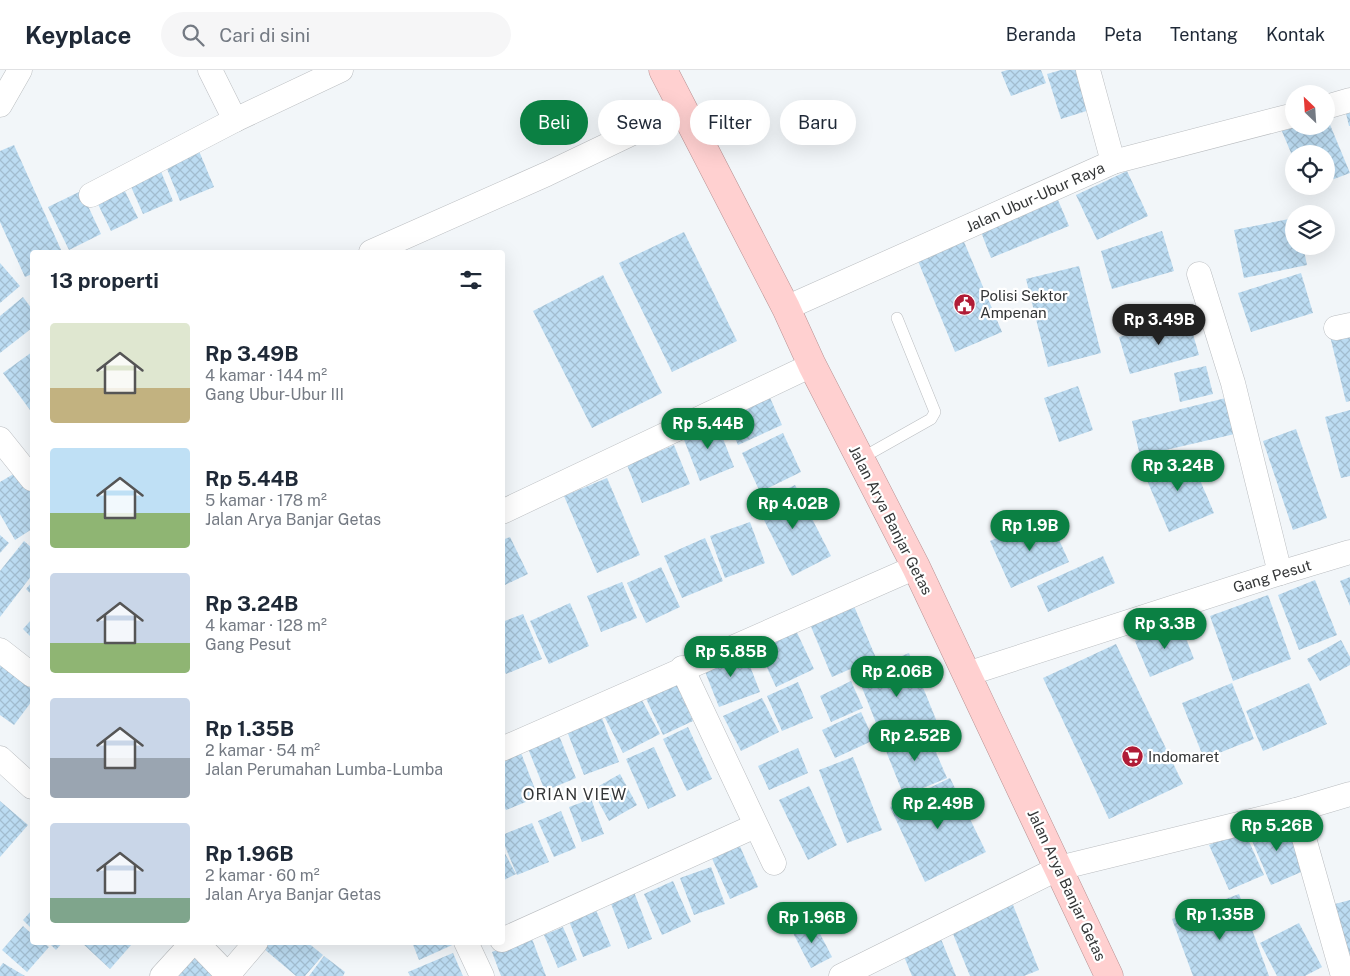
<!DOCTYPE html>
<html lang="id">
<meta charset="utf-8">
<style>
:root{--surface:#fff;--page:#f6f6f7;--text:#1f2937;--muted:#747a83;--line:#e0e1e3;--accent:#0b8043}
body{margin:0;font-family:"Public Sans",sans-serif;background:var(--page);color:var(--text);height:100vh;display:flex;flex-direction:column;font-size:19px;white-space:nowrap}
*{box-sizing:border-box;margin:0}
p{font-size:16px;color:var(--muted)}
.icon{flex:none;width:28px;height:28px;fill:none;stroke:currentColor;stroke-width:2;stroke-linecap:round;stroke-linejoin:round}
.map{position:relative;flex:1;overflow:hidden}
.sheet{position:absolute;left:30px;top:180px;width:475px;height:695px;display:flex;flex-direction:column;background:var(--surface);border-radius:5px;box-shadow:0 5px 20px #0002}
.sheet>*{flex:none}
.hud{position:absolute;left:520px;top:30px;width:475px;height:45px;display:flex;gap:10px}
.needle{width:32px;rotate:335deg}
.fabs{position:absolute;left:1285px;top:15px;display:grid;gap:10px}
.fabs a{display:grid;place-items:center;width:50px;height:50px;border-radius:50%;background:var(--surface);box-shadow:0 5px 20px #0002;font-size:25px}
.price{position:absolute;translate:-50% -42px;padding:0 11px;border-radius:18px;background:var(--accent);color:#fff;font-size:16px;line-height:32px;filter:drop-shadow(0 1px 2px #0008)}
.price::after{content:'';position:absolute;left:50%;top:30px;width:15px;height:11px;margin-left:-8px;background:inherit;clip-path:polygon(0 0,100% 0,50% 100%)}
.price.current{background:#222;color:#fff}
ul{padding:0;list-style:none}
li{display:flex;align-items:center;gap:15px;height:125px;padding:0 20px}
li span{display:grid;place-items:center;flex:none;width:140px;height:100px;border-radius:5px;color:#555}
li>.icon{margin-inline-start:auto}
span .icon{width:60px;height:60px;fill:#fffc;stroke-width:1}
li b{font-size:21px}
h2{display:flex;justify-content:space-between;align-items:center;height:60px;padding:0 20px;font-size:21px}
.pill{padding:0 18px;border-radius:22px;background:var(--surface);box-shadow:0 5px 20px #0002;font-size:18px;line-height:45px}
.pill.current{background:var(--accent);color:#fff}
header{display:flex;align-items:center;gap:30px;box-sizing:border-box;height:70px;padding:0 25px;background:var(--surface);border-bottom:1px solid var(--line)}
header strong{font-size:24px}
nav{display:flex;gap:28px;margin-inline-start:auto;font-size:18px}
.search{width:350px;height:45px;background:var(--page);display:flex;align-items:center;gap:12px;box-sizing:border-box;padding:0 18px;border-radius:28px;color:var(--muted);font-size:19px}
.map>svg:first-child{display:block}
</style>
<header>
<strong>Keyplace</strong>
<div class="search"><svg class="icon" aria-label="search" viewBox="0 0 24 24"><circle cx="10" cy="10" r="6"/><path d="M15 15l6 6"/></svg>Cari di sini</div>
<nav><a>Beranda</a><a>Peta</a><a>Tentang</a><a>Kontak</a></nav>
</header>
<div class="map">
<svg width="1350" height="906" viewBox="0 0 1350 906">
<defs>
<pattern id="building-cross-hatch" width="8" height="8" patternUnits="userSpaceOnUse" patternTransform="scale(1.25)"><rect width="8" height="8" fill="#bcdcf2"/><path d="M0 0l8 8M0 8l8-8" fill="none" stroke="#a2bdd0"/></pattern>
</defs>
<rect width="100%" height="100%" fill="#f2f6f9"/>
<g fill="url(#building-cross-hatch)">
<polygon points="1007,0 1041,0 1046,13 1011,26 1001,2"/>
<polygon points="1061,0 1084,0 1096,38 1061,49 1047,4"/>
<polygon points="1350,38 1350,56 1349,56 1345,39"/>
<polygon points="1326,45 1350,103 1326,112 1326,84 1294,84 1294,90 1281,59 1294,56 1326,56"/>
<polygon points="14,75 62,182 32,182 32,204 25,207 0,152 0,81"/>
<polygon points="199,81 214,117 180,131 165,94"/>
<polygon points="160,99 173,131 143,144 129,112"/>
<polygon points="1127,101 1148,146 1097,170 1076,125"/>
<polygon points="122,115 138,148 111,161 95,128"/>
<polygon points="1304,116 1317,116 1306,121"/>
<polygon points="81,121 101,164 69,180 48,137"/>
<polygon points="1058,130 1069,156 991,188 981,162"/>
<polygon points="1294,148 1294,176 1303,176 1307,195 1244,208 1234,160"/>
<polygon points="1162,161 1174,201 1112,219 1101,181"/>
<polygon points="684,162 737,271 672,302 619,193"/>
<polygon points="962,167 1002,262 955,282 916,186"/>
<polygon points="0,193 20,216 0,233"/>
<polygon points="1079,196 1101,283 1048,297 1026,209"/>
<polygon points="1301,203 1313,243 1251,262 1238,223"/>
<polygon points="603,205 662,323 592,358 533,241"/>
<polygon points="23,227 32,239 32,258 0,283 0,246"/>
<polygon points="1188,247 1199,285 1130,304 1119,267"/>
<polygon points="1350,257 1350,331 1346,332 1329,262"/>
<polygon points="32,282 32,338 30,340 3,303"/>
<polygon points="1206,296 1213,324 1180,332 1174,303"/>
<polygon points="1078,316 1093,360 1059,372 1044,328"/>
<polygon points="767,321 782,355 738,375 723,341"/>
<polygon points="1230,327 1239,363 1140,386 1132,351"/>
<polygon points="1350,340 1350,406 1341,408 1325,347"/>
<polygon points="715,348 734,397 700,411 681,362"/>
<polygon points="1296,359 1327,448 1293,460 1263,371"/>
<polygon points="783,363 801,402 760,422 742,383"/>
<polygon points="674,375 690,414 642,433 627,395"/>
<polygon points="1188,382 1214,443 1169,462 1143,401"/>
<polygon points="22,399 32,417 32,459 15,470 0,444 0,412"/>
<polygon points="607,408 640,485 597,503 564,426"/>
<polygon points="795,415 831,486 792,506 756,434"/>
<polygon points="1048,445 1069,492 1011,518 990,471"/>
<polygon points="750,452 765,493 725,508 710,466"/>
<polygon points="0,465 9,473 0,483"/>
<polygon points="510,467 528,504 505,515 502,509 502,470"/>
<polygon points="705,468 723,511 682,528 664,486"/>
<polygon points="24,471 32,478 32,505 0,547 0,501"/>
<polygon points="1103,486 1115,513 1048,542 1037,516"/>
<polygon points="661,497 680,537 646,553 627,513"/>
<polygon points="1350,507 1350,536 1340,511"/>
<polygon points="1315,510 1337,565 1299,580 1278,525"/>
<polygon points="32,512 32,525 26,519"/>
<polygon points="622,512 637,548 601,562 587,526"/>
<polygon points="1268,525 1291,589 1233,611 1210,546"/>
<polygon points="851,529 876,588 832,607 807,547"/>
<polygon points="570,533 589,576 549,594 530,551"/>
<polygon points="523,544 542,589 506,604 502,597 502,552"/>
<polygon points="32,549 32,568 23,559"/>
<polygon points="1180,553 1194,589 1150,607 1135,571"/>
<polygon points="793,554 814,599 776,617 755,572"/>
<polygon points="1341,570 1350,587 1350,595 1320,611 1307,589"/>
<polygon points="1116,574 1183,714 1109,749 1043,608"/>
<polygon points="743,578 760,622 719,637 702,594"/>
<polygon points="909,583 937,652 884,673 857,605"/>
<polygon points="0,595 32,619 32,631 14,655 0,645"/>
<polygon points="673,606 693,651 663,665 642,620"/>
<polygon points="851,611 863,638 831,652 820,626"/>
<polygon points="798,612 813,648 782,661 767,626"/>
<polygon points="1232,613 1254,669 1204,689 1182,633"/>
<polygon points="1309,613 1327,654 1263,681 1246,641"/>
<polygon points="637,621 660,664 623,683 601,640"/>
<polygon points="762,628 779,662 741,681 723,646"/>
<polygon points="861,642 874,670 835,688 822,660"/>
<polygon points="600,643 619,692 584,705 565,656"/>
<polygon points="688,657 712,709 687,721 663,669"/>
<polygon points="556,658 576,708 545,721 525,671"/>
<polygon points="926,659 947,708 904,726 884,676"/>
<polygon points="518,675 538,727 506,740 502,732 502,681"/>
<polygon points="654,677 676,726 648,739 626,689"/>
<polygon points="798,678 808,703 769,720 758,696"/>
<polygon points="853,687 882,760 847,773 819,700"/>
<polygon points="620,704 637,735 609,751 592,720"/>
<polygon points="950,708 986,782 925,812 890,737"/>
<polygon points="809,716 837,775 808,790 779,730"/>
<polygon points="591,729 604,764 582,772 569,737"/>
<polygon points="0,731 28,755 0,787"/>
<polygon points="561,741 576,778 554,787 538,751"/>
<polygon points="1283,748 1306,800 1271,815 1249,764"/>
<polygon points="532,753 549,792 517,805 502,769 502,765"/>
<polygon points="1244,760 1264,805 1229,820 1209,775"/>
<polygon points="738,772 758,817 730,829 710,784"/>
<polygon points="502,778 516,804 502,811"/>
<polygon points="711,797 725,834 694,845 680,808"/>
<polygon points="673,811 691,852 662,865 644,824"/>
<polygon points="634,822 652,869 628,879 610,831"/>
<polygon points="1239,824 1269,906 1193,906 1172,849"/>
<polygon points="1011,830 1039,900 1024,906 970,906 949,854"/>
<polygon points="1350,830 1350,884 1349,884 1335,834"/>
<polygon points="32,840 32,859 23,850"/>
<polygon points="596,840 611,876 583,887 569,851"/>
<polygon points="813,850 832,887 811,898 792,861"/>
<polygon points="1299,853 1322,897 1305,906 1277,906 1260,873"/>
<polygon points="23,856 32,864 32,872 43,872 49,877 27,902 2,880"/>
<polygon points="563,857 577,890 558,898 544,865"/>
<polygon points="531,866 546,906 501,906 492,882"/>
<polygon points="941,869 956,906 912,906 903,884"/>
<polygon points="48,872 63,872 56,880"/>
<polygon points="81,872 129,872 132,874 110,899"/>
<polygon points="267,872 307,872 323,885 305,906 296,906 263,878"/>
<polygon points="412,872 459,872 419,890"/>
<polygon points="453,883 463,906 410,906 408,902"/>
<polygon points="196,886 216,906 175,906"/>
<polygon points="324,886 345,902 343,906 309,906"/>
<polygon points="3,893 25,906 0,906 0,897"/>
</g>
<g fill="none" stroke-linecap="round" stroke-linejoin="round">
<defs>
<polyline id="service" points="860,389 931,349 935,342 897,248"/>
<g id="minor">
<polyline points="210,0 235,50"/>
<polyline points="1088,0 1113,92"/>
<polyline points="0,35 20,0"/>
<polyline points="1326,37 1350,30"/>
<polyline points="91,125 235,50 341,0"/>
<polyline points="371,182 547,104 683,39"/>
<polyline points="1199,204 1233,313 1280,503"/>
<polyline points="786,238 1113,92 1294,45"/>
<polyline points="1336,258 1350,255"/>
<polyline points="0,369 32,409"/>
<polyline points="502,442 812,295"/>
<polyline points="0,580 32,605"/>
<polyline points="682,598 774,793"/>
<polyline points="967,604 1280,503 1350,482"/>
<polyline points="502,679 916,497"/>
<polyline points="0,688 32,717"/>
<polyline points="1296,740 1343,906"/>
<polyline points="502,870 755,756"/>
<polyline points="196,872 229,906"/>
<polyline points="466,872 482,906"/>
<polyline points="228,905 256,872"/>
<polyline points="162,906 193,872"/>
<polyline points="841,906 1059,798 1296,740 1350,724"/>
</g>
<polyline id="trunk" points="663,0 786,238 812,295 916,497 1109,906"/>
</defs>
<use href="#service" stroke="#babdc0" stroke-width="12"/>
<use href="#minor" stroke="#babdc0" stroke-width="25"/>
<use href="#trunk" stroke="#b89293" stroke-width="29"/>
<use href="#service" stroke="#fff" stroke-width="11"/>
<use href="#minor" stroke="#fff" stroke-width="24"/>
<use href="#trunk" stroke="#ffd0d0" stroke-width="28"/>
</g>
<defs>
<symbol id="civic-disc" viewBox="-11 -11 22 22"><circle r="9.5" fill="#b01c36" stroke="#fff"/><path d="M-.6-6.5H3V-4.5H.6V-3L4-1V1h2V6H-6V1h2V-1L-.6-3ZM-1.2 2.5V6h2.4V2.5Z" fill="#fff"/></symbol>
<symbol id="supermarket-disc" viewBox="-11 -11 22 22"><circle r="9.5" fill="#b01c36" stroke="#fff"/><path d="M-6-5.5h2.5l.6 2H6L4.5 2H-2.5L-4.4-4H-6ZM-1.5 3.2a1.3 1.3 0 1 0 .1 0ZM3 3.2a1.3 1.3 0 1 0 .1 0Z" fill="#fff"/></symbol>
</defs>
<g fill-rule="evenodd">
<use href="#civic-disc" x="952" y="222" width="25" height="25"/>
<use href="#supermarket-disc" x="1120" y="674" width="25" height="25"/>
</g>
<g text-anchor="middle" dominant-baseline="central" stroke-width="4.5" stroke-linejoin="round" paint-order="stroke">
<g font-size="15" fill="#343637" stroke="#fff">
<text transform="translate(1035 127) rotate(-24)">Jalan Ubur-Ubur Raya</text>
<text transform="translate(891 450) rotate(63)">Jalan Arya Banjar Getas</text>
<text transform="translate(1272 506) rotate(-17)">Gang Pesut</text>
<text transform="translate(1067 815) rotate(65)">Jalan Arya Banjar Getas</text>
</g>
<g font-size="15" fill="#343637" stroke="#fff" text-anchor="start">
<text x="980" y="225">Polisi Sektor<tspan x="980" dy="17">Ampenan</tspan></text>
<text x="1148" y="686">Indomaret</text>
</g>
<g font-size="16" letter-spacing="1" fill="#343637" stroke="#fff">
<text x="575" y="724">ORIAN VIEW</text>
</g>
</g>
</svg>
<div class="fabs">
<a><svg class="needle" viewBox="-14 -14 28 28"><path d="M0-13l5 13h-10z" fill="#e53935"/><path d="M0 13l5-13h-10z" fill="#747a83"/></svg></a>
<a><svg class="icon" aria-label="locate" viewBox="0 0 24 24"><circle cx="12" cy="12" r="6"/><path d="M12 2v4M12 18v4M2 12h4M18 12h4"/></svg></a>
<a><svg class="icon" aria-label="layers" viewBox="0 0 24 24"><path d="M12 4l9 5-9 5-9-5zM3 14l9 5 9-5"/></svg></a>
</div>
<b class="price current" style="left:1159px;top:276px">Rp 3.49B</b>
<b class="price" style="left:708px;top:380px">Rp 5.44B</b>
<b class="price" style="left:1178px;top:422px">Rp 3.24B</b>
<b class="price" style="left:793px;top:460px">Rp 4.02B</b>
<b class="price" style="left:1030px;top:482px">Rp 1.9B</b>
<b class="price" style="left:1165px;top:580px">Rp 3.3B</b>
<b class="price" style="left:731px;top:608px">Rp 5.85B</b>
<b class="price" style="left:897px;top:628px">Rp 2.06B</b>
<b class="price" style="left:915px;top:692px">Rp 2.52B</b>
<b class="price" style="left:938px;top:760px">Rp 2.49B</b>
<b class="price" style="left:1277px;top:782px">Rp 5.26B</b>
<b class="price" style="left:1220px;top:871px">Rp 1.35B</b>
<b class="price" style="left:812px;top:874px">Rp 1.96B</b>
<div class="hud">
<a class="pill current">Beli</a>
<a class="pill">Sewa</a>
<a class="pill">Filter</a>
<a class="pill">Baru</a>
</div>
<section class="sheet">
<h2>13 properti<svg class="icon" aria-label="filters" viewBox="0 0 24 24"><path d="M4 7h16M4 17h16"/><circle cx="9" cy="7" r="2"/><circle cx="15" cy="17" r="2"/></svg></h2>
<ul>
<li><span style="background:linear-gradient(#dfe7d0 65%,#c2b280 0)"><svg class="icon" aria-label="home" viewBox="0 0 24 24"><path d="M3 11l9-7 9 7M6 9v11h12V9"/></svg></span><div><b>Rp 3.49B</b><p>4 kamar · 144 m²</p><p>Gang Ubur-Ubur III</p></div></li>
<li><span style="background:linear-gradient(#bfe0f5 65%,#8fb573 0)"><svg class="icon" aria-label="home" viewBox="0 0 24 24"><path d="M3 11l9-7 9 7M6 9v11h12V9"/></svg></span><div><b>Rp 5.44B</b><p>5 kamar · 178 m²</p><p>Jalan Arya Banjar Getas</p></div></li>
<li><span style="background:linear-gradient(#c9d6e8 70%,#8fb573 0)"><svg class="icon" aria-label="home" viewBox="0 0 24 24"><path d="M3 11l9-7 9 7M6 9v11h12V9"/></svg></span><div><b>Rp 3.24B</b><p>4 kamar · 128 m²</p><p>Gang Pesut</p></div></li>
<li><span style="background:linear-gradient(#c9d6e8 60%,#9aa5b1 0)"><svg class="icon" aria-label="home" viewBox="0 0 24 24"><path d="M3 11l9-7 9 7M6 9v11h12V9"/></svg></span><div><b>Rp 1.35B</b><p>2 kamar · 54 m²</p><p>Jalan Perumahan Lumba-Lumba</p></div></li>
<li><span style="background:linear-gradient(#c9d6e8 75%,#7fa58c 0)"><svg class="icon" aria-label="home" viewBox="0 0 24 24"><path d="M3 11l9-7 9 7M6 9v11h12V9"/></svg></span><div><b>Rp 1.96B</b><p>2 kamar · 60 m²</p><p>Jalan Arya Banjar Getas</p></div></li>
</ul>
</section>
</div>
